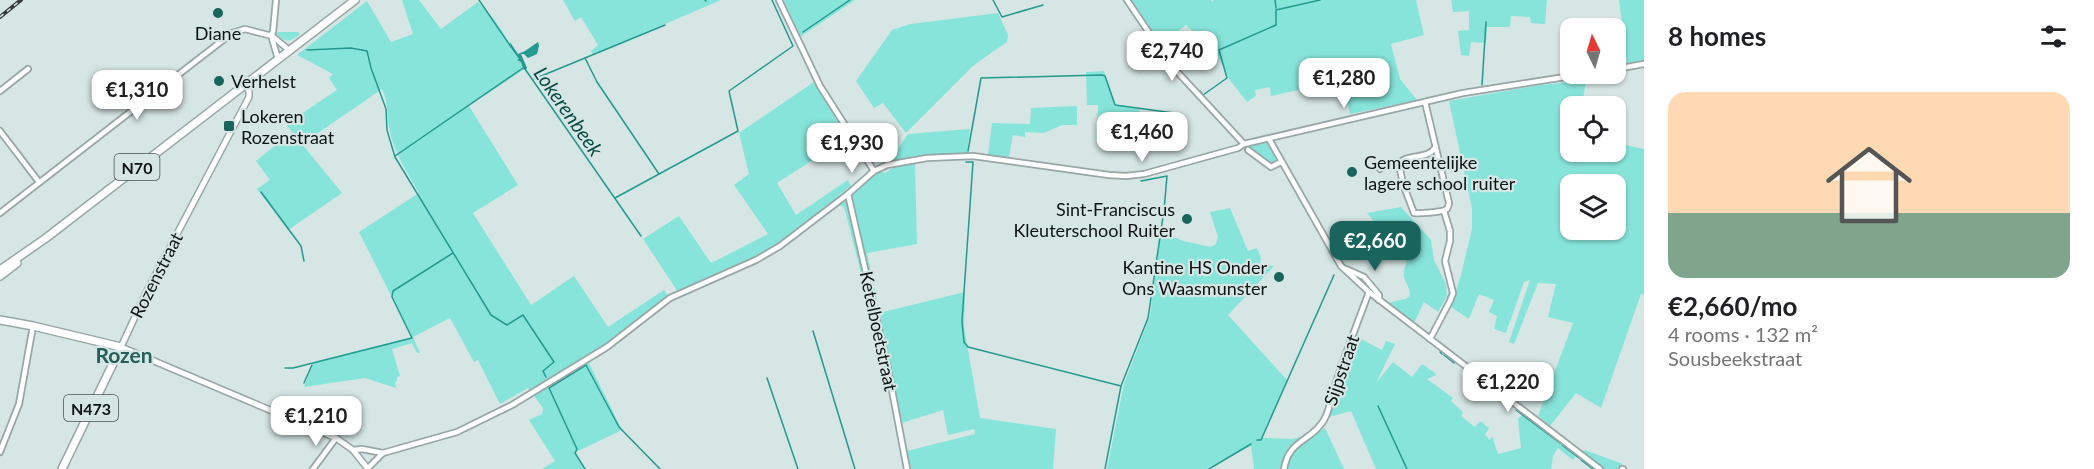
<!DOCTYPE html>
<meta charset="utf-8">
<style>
:root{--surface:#fff;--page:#f6f6f6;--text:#202124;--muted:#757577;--line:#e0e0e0;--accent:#19655e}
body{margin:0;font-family:Lato,sans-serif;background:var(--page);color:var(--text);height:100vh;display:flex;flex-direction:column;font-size:22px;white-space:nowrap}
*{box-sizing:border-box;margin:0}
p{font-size:20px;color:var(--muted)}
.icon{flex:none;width:33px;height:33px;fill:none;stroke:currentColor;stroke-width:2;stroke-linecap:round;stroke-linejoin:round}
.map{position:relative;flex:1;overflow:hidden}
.panel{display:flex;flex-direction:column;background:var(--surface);width:450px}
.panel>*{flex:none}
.needle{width:39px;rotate:355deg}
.tools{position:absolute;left:1560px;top:18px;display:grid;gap:12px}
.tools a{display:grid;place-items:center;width:66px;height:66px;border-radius:12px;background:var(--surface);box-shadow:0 2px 4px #0004;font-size:30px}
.price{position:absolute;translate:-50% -51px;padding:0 14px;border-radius:12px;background:#fff;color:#222;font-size:20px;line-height:39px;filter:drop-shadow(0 2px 3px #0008)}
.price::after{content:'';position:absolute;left:50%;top:36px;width:18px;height:14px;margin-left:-9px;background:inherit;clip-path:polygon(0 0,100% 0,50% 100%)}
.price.on{background:var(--accent);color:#fff}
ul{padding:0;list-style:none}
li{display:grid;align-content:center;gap:12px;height:318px;padding:0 24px}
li+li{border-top:2px solid var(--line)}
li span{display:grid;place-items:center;height:186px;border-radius:18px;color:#555}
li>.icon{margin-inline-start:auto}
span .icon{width:108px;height:108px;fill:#fffc;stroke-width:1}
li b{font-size:26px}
h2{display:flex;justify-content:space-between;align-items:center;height:72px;padding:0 24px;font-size:26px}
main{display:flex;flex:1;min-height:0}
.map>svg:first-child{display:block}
</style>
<main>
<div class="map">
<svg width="1644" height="469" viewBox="0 0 1644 469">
<rect width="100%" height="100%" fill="#d6e6e4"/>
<g fill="#87e4da" fill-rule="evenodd">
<path d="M 402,0 L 419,0 L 441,29 L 478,2 L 494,19 L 526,68 L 469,106 L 518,185 L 473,213 L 531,305 L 574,276 L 608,327 L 664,290 L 668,296 L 651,308 L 656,314 L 589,363 L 622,430 L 574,453 L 584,469 L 542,469 L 555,461 L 529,420 L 542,414 L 543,408 L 528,388 L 500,404 L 478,360 L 474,362 L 450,318 L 413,337 L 420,353 L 417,353 L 412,343 L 392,349 L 400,376 L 397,377 L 397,381 L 395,382 L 396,388 L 365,378 L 304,387 L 314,362 L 412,337 L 359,232 L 419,193 C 407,172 393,151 389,127 C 387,114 388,101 382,89 L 302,144 L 342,193 L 288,230 L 257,189 L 270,180 L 256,161 L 292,132 L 286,124 L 337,90 L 329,78 L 333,74 L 297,55 L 367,1 L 391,42 L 413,34 Z"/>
<polygon points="563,0 721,0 593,55 591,51 598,45 581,17 575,21"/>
<polygon points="784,0 855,0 800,37"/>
<polygon points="1130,0 1211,0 1212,2 1214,0 1416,0 1424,35 1391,44 1400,79 1417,100 1350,114 1343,80 1271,96 1270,87 1255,90 1256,96 1247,102 1229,79 1217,54 1186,25 1161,45"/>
<polygon points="1451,0 1547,0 1545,24 1531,23 1530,17 1511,16 1510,27 1487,27 1486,43 1471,42 1469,56 1461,55 1458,31 1469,30 1469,11 1453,12"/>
<polygon points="1619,0 1644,0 1644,60 1627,64"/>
<polygon points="998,13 1008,35 1007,42 974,65 906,133 883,103 874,108 856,81 892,30 910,24"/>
<path d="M 276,32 L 298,32 L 300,34 C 291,43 283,43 276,32 Z"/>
<polygon points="1104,71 1116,105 1140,109 1139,121 1131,120 1128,144 1096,140 1098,105 1087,105 1086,72"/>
<path d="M 1586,80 L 1582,106 L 1570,106 L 1570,152 L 1616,152 L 1616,143 L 1644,149 L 1644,295 L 1641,294 L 1601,408 L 1576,393 L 1550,426 L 1538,416 L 1573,323 L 1548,317 L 1556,284 L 1538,283 L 1514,344 L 1509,342 L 1530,280 L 1524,282 L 1506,333 L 1494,329 L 1497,316 L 1489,312 L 1494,300 L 1479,294 L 1469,319 L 1451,307 L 1461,275 L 1472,229 L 1472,209 L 1449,101 L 1540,85 ZM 1570,184 L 1616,184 L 1616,230 L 1570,230 Z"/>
<polygon points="814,82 847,138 777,183 796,215 848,180 851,186 839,195 842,202 873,175 881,170 885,173 896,166 915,163 917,244 867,253 877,300 869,304 844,207 839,205 762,254 678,292 643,239 679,216 711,263 768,234 734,185 749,174 739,133"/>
<polygon points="1077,106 1077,125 1062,125 1044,133 1025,132 1025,137 1013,135 1009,157 988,155 992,123 1030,124 1031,108"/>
<polygon points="970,129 967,154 894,161 891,159 908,134"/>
<polygon points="1264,142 1268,143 1277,160 1276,163 1270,163 1248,147"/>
<path d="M 1401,207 L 1431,240 L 1434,260 L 1446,284 L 1447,296 L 1438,312 L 1424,302 L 1414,323 L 1390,304 L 1391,302 L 1405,299 L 1410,296 C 1410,281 1398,280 1407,262 L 1367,213 Z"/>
<polygon points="1230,208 1248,251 1257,248 1261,258 1260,264 1274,266 1228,315 1287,380 1262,438 1292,439 1301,437 1288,448 1281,469 1254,469 1251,446 1206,469 1107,469 1124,384 1150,316 1161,226 1174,237 1183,241 1211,247 1216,244 1218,237 1210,212"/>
<polygon points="965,292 964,327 980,418 1056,429 1053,469 911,469 907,451 975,434 974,429 948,435 943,410 902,423 879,313"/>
<polygon points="1357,337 1382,350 1386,341 1395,344 1376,383 1393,362 1412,377 1422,364 1435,373 1436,375 1427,379 1453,398 1451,401 1463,412 1461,416 1475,427 1480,421 1489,428 1485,435 1490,440 1492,436 1498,454 1521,448 1518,419 1522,415 1576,456 1573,460 1558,448 1553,456 1551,469 1376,469 1351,411 1329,417"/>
<path d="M 1325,428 L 1344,469 L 1287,469 C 1289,448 1308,438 1325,428 Z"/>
<polygon points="1585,450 1623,464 1618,469 1605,469 1583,452"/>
</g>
<polygon fill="#23998f" points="510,42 518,54 525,51 538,42 539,46 537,54 528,58 524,54 521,54 527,68 526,70 523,68 521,62 517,60 519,59 511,48"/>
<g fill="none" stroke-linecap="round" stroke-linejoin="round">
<g stroke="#23998f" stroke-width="1.5">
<polyline points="479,0 511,47"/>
<polyline points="705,0 706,1"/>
<polyline points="993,0 1002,17 1043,5"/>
<polyline points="1275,0 1276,8"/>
<polyline points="803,32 850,0"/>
<polyline points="307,50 351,48 367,51 371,68 386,109 387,130 395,157 491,315 507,325 523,315 554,362 543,371 546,377"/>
<polyline points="585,58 597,82 659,174"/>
<polyline points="525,69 641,236"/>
<polyline points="534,79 665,25"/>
<polyline points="1482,85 1486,22"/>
<polyline points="1200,91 1203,95 1227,78 1219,50 1276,25 1276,10 1320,0"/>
<polyline points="968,151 981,78 1102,75 1105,76 1115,105 1174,113"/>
<polyline points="395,156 523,68 525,69"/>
<polyline points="966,162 973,162 962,321 964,342 968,347 1121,386 1105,469"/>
<polyline points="261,192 301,246 304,261"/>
<polyline points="615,198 738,131 729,91 793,46 772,0"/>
<polyline points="813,331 855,469"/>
<polyline points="1440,352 1442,354"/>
<polyline points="1444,355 1454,363"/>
<polyline points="285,368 293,368 412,338 392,297 393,291 453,253"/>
<polyline points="767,378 798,469"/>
<polyline points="304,383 312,365"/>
<polyline points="1121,386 1148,318 1164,210 1167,176 1141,181"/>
<polyline points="1378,406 1407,469"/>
<polyline points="1516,410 1560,443"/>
<polyline points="1257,440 1261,440 1334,275"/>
<polyline points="1562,445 1579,458"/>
<polyline points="1581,460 1593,469"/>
<polyline points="585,469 575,453 577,449 549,388 586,365 619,427 660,469"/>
<polyline points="1209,469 1251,444"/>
</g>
<defs>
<g id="minor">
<polyline points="276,0 273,32 271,35 278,59"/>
<polyline points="779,0 820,86 874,171"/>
<polyline points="1127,0 1170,64 1244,144"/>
<polyline points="1616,69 1644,64"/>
<polyline points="0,91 28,69"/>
<path d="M 1425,102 L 1449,203 C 1449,205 1448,207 1447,209 C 1443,212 1419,214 1414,213 L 1403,184 L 1399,164 C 1407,153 1427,160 1435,148"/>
<polyline points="0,131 39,182"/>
<polyline points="1269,139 1341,266 1369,292 1600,469"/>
<polyline points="1248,150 1271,167 1281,162"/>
<polyline points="1380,169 1387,163 1399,164"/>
<polyline points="848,194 888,369 907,469"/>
<polyline points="0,213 232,33 245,29 268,35 271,35 289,50"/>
<polyline points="1346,269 1364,277 1379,295 1379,300"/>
<polyline points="1430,339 1450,301 1453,293 1445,261 1450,241 1450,231 1444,211"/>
<polyline points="353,450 362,449 383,453"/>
<polyline points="0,452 19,404 33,326"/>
<polyline points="368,468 383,453 457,432 512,405 607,347 670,298 756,260 780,246 848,194 874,171 887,165 927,158 973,156 1109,175 1126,176 1144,174 1238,148 1244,144 1463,93 1584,74"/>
<polyline points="313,469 336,438"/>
<path d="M 1284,469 C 1289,439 1311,442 1324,420 C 1329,412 1331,399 1334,389 C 1344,357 1357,324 1369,292"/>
<polyline points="1622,469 1623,469"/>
</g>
<polyline id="tertiary" points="245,84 249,91 249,97 147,291 121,347 336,438 353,450 368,469"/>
<g id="primary">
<polyline points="0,270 46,238 355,0"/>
<polyline points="0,276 17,263"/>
<polyline points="0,320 33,326 121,347 62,469"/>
</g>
</defs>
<use href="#minor" stroke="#98a7a5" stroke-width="8"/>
<use href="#tertiary" stroke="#98a7a5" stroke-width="8"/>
<use href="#primary" stroke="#98a7a5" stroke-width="10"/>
<use href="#minor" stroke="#fff" stroke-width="4.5"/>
<use href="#tertiary" stroke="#fff" stroke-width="5"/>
<use href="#primary" stroke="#fff" stroke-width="7"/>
<defs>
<polyline id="rail" points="0,17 21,0"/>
</defs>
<use href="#rail" stroke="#353c3b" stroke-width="4"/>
<use href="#rail" stroke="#d6e6e4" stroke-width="1.5" stroke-dasharray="4.5" stroke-linecap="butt"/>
</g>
<g fill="#19655e" stroke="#d6e6e4" stroke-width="2">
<circle cx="218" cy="13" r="6"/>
<circle cx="219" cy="81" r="6"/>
<rect x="223" y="120" width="12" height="12" rx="3"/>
<circle cx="1352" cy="172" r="6"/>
<circle cx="1187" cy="219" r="6"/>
<circle cx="1279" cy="277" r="6"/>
</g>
<g text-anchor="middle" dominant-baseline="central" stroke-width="4.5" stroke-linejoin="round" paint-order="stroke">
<g fill="#d6e6e4" stroke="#4a5251" stroke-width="1.5">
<rect x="114.5" y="154" width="45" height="26" rx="4.5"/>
<rect x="64" y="395" width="54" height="26" rx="4.5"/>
</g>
<g font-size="16" font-weight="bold" fill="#0e1312">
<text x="137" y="167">N70</text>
<text x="91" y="408">N473</text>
</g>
<g font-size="18" fill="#0e1312" stroke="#d6e6e4" text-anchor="start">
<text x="218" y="33" text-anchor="middle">Diane</text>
<text x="231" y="81">Verhelst</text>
<text x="241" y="116">Lokeren<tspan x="241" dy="21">Rozenstraat</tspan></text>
<text x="1364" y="162">Gemeentelijke<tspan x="1364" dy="21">lagere school ruiter</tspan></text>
<text x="1175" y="209" text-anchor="end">Sint-Franciscus<tspan x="1175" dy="21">Kleuterschool Ruiter</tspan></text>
<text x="1267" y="267" text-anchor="end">Kantine HS Onder<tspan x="1267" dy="21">Ons Waasmunster</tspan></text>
</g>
<g font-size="18" fill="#0e1312" stroke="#d6e6e4">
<text transform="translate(156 275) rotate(-63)">Rozenstraat</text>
<text transform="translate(879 331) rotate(78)">Ketelboetstraat</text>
<text transform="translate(1341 370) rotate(-71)">Sijpstraat</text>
</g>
<g font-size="20" font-style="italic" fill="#064a44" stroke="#d6e6e4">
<text transform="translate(569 111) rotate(55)">Lokerenbeek</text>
</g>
<g font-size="21" font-weight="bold" fill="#265e59" stroke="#d6e6e4">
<text x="124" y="354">Rozen</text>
</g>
</g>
</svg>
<div class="tools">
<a><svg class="needle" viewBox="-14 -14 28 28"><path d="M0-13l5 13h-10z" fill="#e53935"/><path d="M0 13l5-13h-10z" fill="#757577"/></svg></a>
<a><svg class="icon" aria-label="locate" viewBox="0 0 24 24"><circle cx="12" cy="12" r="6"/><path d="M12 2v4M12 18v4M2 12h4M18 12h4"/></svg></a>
<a><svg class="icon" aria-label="layers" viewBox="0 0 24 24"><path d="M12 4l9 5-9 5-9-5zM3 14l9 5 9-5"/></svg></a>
</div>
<b class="price" style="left:1172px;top:82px">€2,740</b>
<b class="price" style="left:1344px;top:109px">€1,280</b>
<b class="price" style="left:137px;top:121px">€1,310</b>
<b class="price" style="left:1142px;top:163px">€1,460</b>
<b class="price" style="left:852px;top:174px">€1,930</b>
<b class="price on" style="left:1375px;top:272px">€2,660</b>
<b class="price" style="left:1508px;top:413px">€1,220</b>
<b class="price" style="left:316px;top:447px">€1,210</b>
</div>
<section class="panel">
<h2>8 homes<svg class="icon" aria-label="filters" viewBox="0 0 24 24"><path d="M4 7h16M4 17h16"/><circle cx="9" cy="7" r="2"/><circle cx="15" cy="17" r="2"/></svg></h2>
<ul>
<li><span style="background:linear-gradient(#ffd9b3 65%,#7fa58c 0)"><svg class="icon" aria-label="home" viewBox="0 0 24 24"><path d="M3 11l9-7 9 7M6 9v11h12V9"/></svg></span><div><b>€2,660/mo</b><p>4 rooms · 132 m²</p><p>Sousbeekstraat</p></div></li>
</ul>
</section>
</main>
